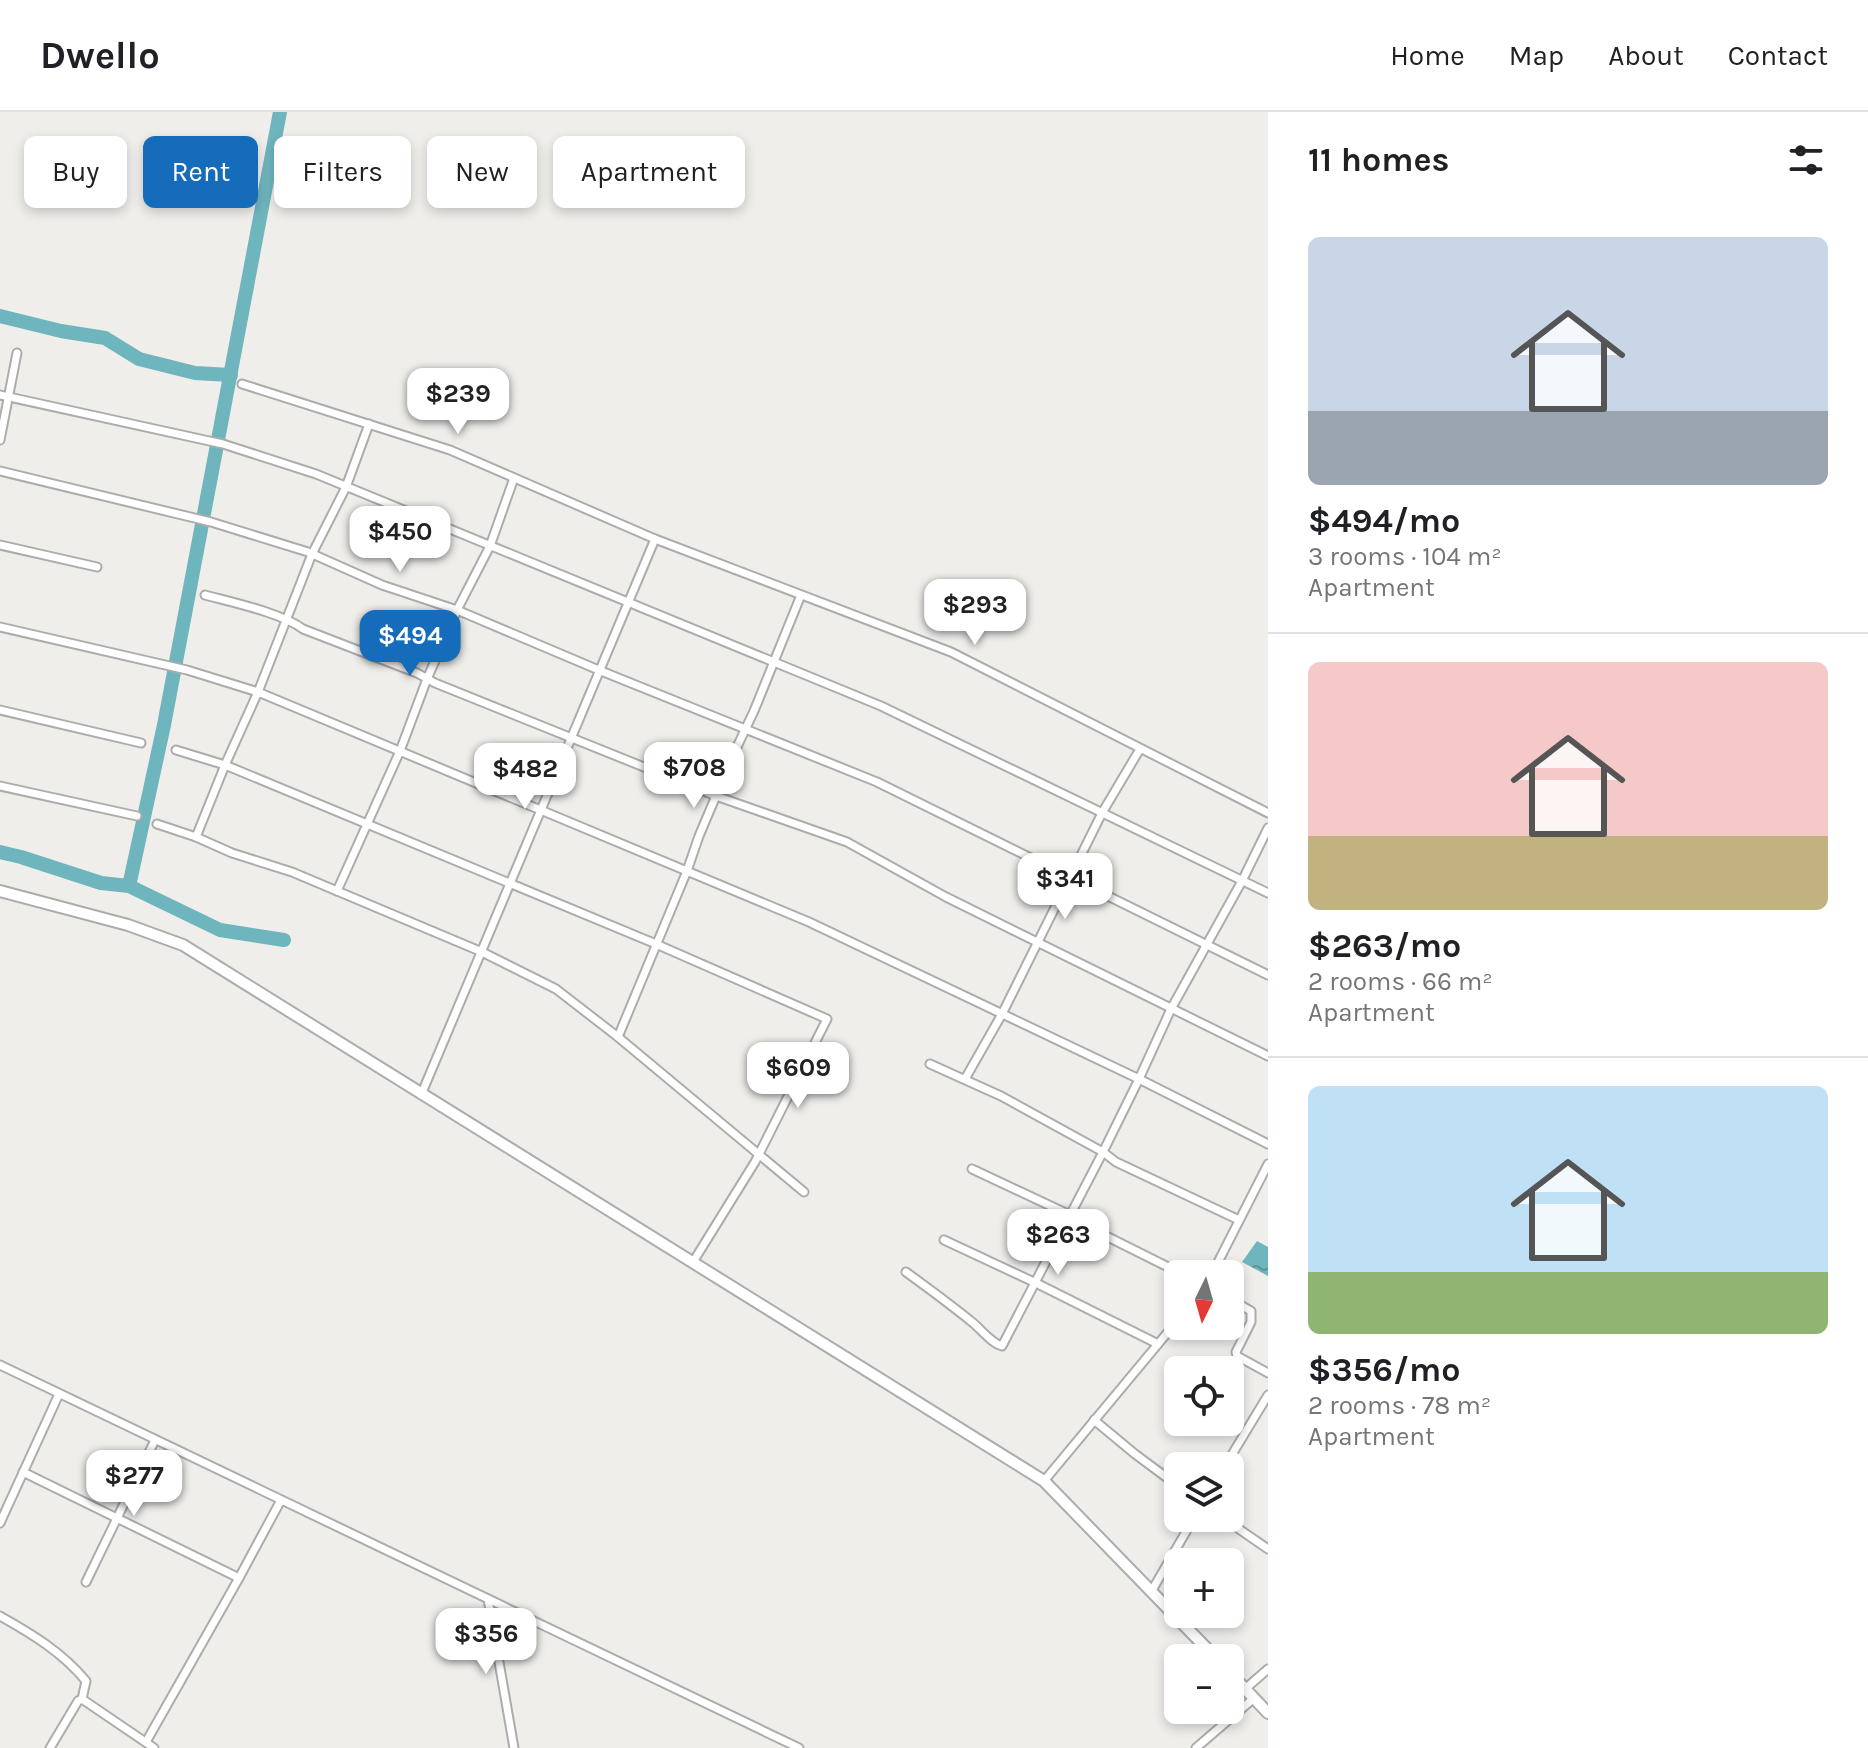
<!DOCTYPE html>
<meta charset="utf-8">
<style>
:root{--surface:#fff;--page:#f6f6f6;--text:#202124;--muted:#757577;--line:#e0e0e0;--accent:#156cba}
body{margin:0;font-family:Karla,sans-serif;background:var(--page);color:var(--text);height:100vh;display:flex;flex-direction:column;font-size:30px;white-space:nowrap}
*{box-sizing:border-box;margin:0}
p{font-size:26px;color:var(--muted)}
.icon{flex:none;width:44px;height:44px;fill:none;stroke:currentColor;stroke-width:2;stroke-linecap:round;stroke-linejoin:round}
.map{position:relative;flex:1;overflow:hidden}
.panel{display:flex;flex-direction:column;background:var(--surface);width:600px}
.panel>*{flex:none}
.top-card{position:absolute;left:24px;top:24px;width:760px;height:72px;display:flex;gap:16px}
.needle{width:52px;rotate:185deg}
.tools{position:absolute;left:1164px;top:1148px;display:grid;gap:16px}
.tools a{display:grid;place-items:center;width:80px;height:80px;border-radius:12px;background:var(--surface);box-shadow:0 4px 12px #0003;font-size:40px}
.price{position:absolute;translate:-50% -68px;padding:0 18px;border-radius:16px;background:#fff;color:#222;font-size:26px;line-height:52px;filter:drop-shadow(0 2px 4px #0008)}
.price::after{content:'';position:absolute;left:50%;top:48px;width:24px;height:18px;margin-left:-12px;background:inherit;clip-path:polygon(0 0,100% 0,50% 100%)}
.price.selected{background:var(--accent);color:#fff}
ul{padding:0;list-style:none}
li{display:grid;align-content:center;gap:16px;height:424px;padding:0 40px}
li+li{border-top:2px solid var(--line)}
li span{display:grid;place-items:center;height:248px;border-radius:12px;color:#555}
li>.icon{margin-inline-start:auto}
span .icon{width:144px;height:144px;fill:#fffc;stroke-width:1}
li b{font-size:34px}
h2{display:flex;justify-content:space-between;align-items:center;height:96px;padding:0 40px;font-size:34px}
.tag{padding:0 28px;border-radius:12px;background:var(--surface);box-shadow:0 4px 12px #0003;font-size:28px;line-height:72px}
.tag.selected{background:var(--accent);color:#fff}
header{display:flex;align-items:center;gap:48px;box-sizing:border-box;height:112px;padding:0 40px;background:var(--surface);border-bottom:2px solid var(--line)}
header strong{font-size:38px}
nav{display:flex;gap:44px;margin-inline-start:auto;font-size:28px}
main{display:flex;flex:1;min-height:0}
.map>svg:first-child{display:block}
</style>
<header>
<strong>Dwello</strong>
<nav><a>Home</a><a>Map</a><a>About</a><a>Contact</a></nav>
</header>
<main>
<div class="map">
<svg width="1268" height="1636" viewBox="0 0 1268 1636">
<defs>
<pattern id="water-ripples" width="26" height="14" patternUnits="userSpaceOnUse" patternTransform="scale(2)"><rect width="26" height="14" fill="#6fb5be"/><path d="M2 4q2-2 4 0t4 0M15 11q2-2 4 0t4 0" fill="none" stroke="#5a9299"/></pattern>
</defs>
<rect width="100%" height="100%" fill="#efeeeb"/>
<polygon fill="url(#water-ripples)" points="1257,1129 1268,1135 1268,1164 1242,1150"/>
<g fill="none" stroke-linecap="round" stroke-linejoin="round">
<g stroke="#6fb5be" stroke-width="14">
<polyline points="0,204 61,219 105,226 139,247 195,261 231,263"/>
<polyline points="0,740 21,745 101,771 129,774 220,818 284,828"/>
<polyline points="129,774 164,613 280,0"/>
</g>
<defs>
<g id="minor">
<polyline points="242,272 450,338 655,427 951,540 1268,701"/>
<polyline points="0,283 223,332 316,362 881,594 1268,781"/>
<polyline points="0,328 17,241"/>
<polyline points="0,359 211,410 308,440 382,473 457,498 601,559 877,670 1268,863"/>
<polyline points="0,433 97,455"/>
<path d="M 205,483 C 231,490 282,501 303,517 L 417,561 L 435,571 L 716,684 L 847,730 L 946,785 L 1268,944"/>
<polyline points="0,515 187,558 258,580 809,810 1139,967 1268,1032"/>
<polyline points="0,598 141,631"/>
<polyline points="176,638 225,653 656,832 827,907 755,1050 693,1150"/>
<polyline points="0,674 137,704"/>
<polyline points="157,712 196,725 232,741 292,760 482,840 556,877 618,925 804,1080"/>
<polyline points="196,725 225,653 258,580 312,442 346,375 369,312"/>
<polyline points="337,779 400,639 427,567 457,498 490,434 514,366"/>
<polyline points="618,925 687,759 699,724 735,639 754,599 801,483"/>
<polyline points="930,952 1001,984 1103,1040 1116,1050 1239,1108"/>
<polyline points="965,967 1002,902 1102,701 1140,637"/>
<polyline points="421,983 655,427"/>
<polyline points="972,1057 1070,1103 1092,1117 1182,1162"/>
<polyline points="944,1128 1036,1171 1158,1232"/>
<path d="M 906,1160 C 928,1176 951,1193 972,1210 C 982,1218 991,1231 1002,1234 L 1103,1040 L 1139,967 L 1171,897 L 1242,769 L 1268,716"/>
<polyline points="1212,1162 1268,1052"/>
<polyline points="1230,1187 1251,1199 1251,1210 1236,1240 1237,1244 1268,1261"/>
<polyline points="0,1253 799,1636"/>
<polyline points="1094,1308 1135,1342 1178,1374"/>
<polyline points="1225,1354 1268,1283"/>
<polyline points="23,1360 239,1466"/>
<polyline points="1044,1369 1178,1208"/>
<polyline points="1223,1406 1268,1437"/>
<polyline points="0,1411 59,1282"/>
<polyline points="86,1470 155,1328"/>
<polyline points="1151,1480 1194,1406"/>
<polyline points="488,1487 514,1636"/>
<path d="M 0,1504 C 32,1522 62,1540 86,1569 L 82,1587"/>
<polyline points="1245,1577 1268,1557"/>
<polyline points="146,1630 239,1466 281,1388"/>
<polyline points="50,1636 78,1589 82,1587 154,1636"/>
<polyline points="1196,1636 1254,1586"/>
</g>
<g id="secondary">
<polyline points="0,779 128,813 183,833 1044,1369 1216,1546"/>
<polyline points="1230,1561 1268,1601"/>
</g>
</defs>
<use href="#minor" stroke="#adacaa" stroke-width="11"/>
<use href="#secondary" stroke="#adacaa" stroke-width="14"/>
<use href="#minor" stroke="#fff" stroke-width="7"/>
<use href="#secondary" stroke="#fff" stroke-width="10"/>
</g>
</svg>
<div class="tools">
<a><svg class="needle" viewBox="-14 -14 28 28"><path d="M0-13l5 13h-10z" fill="#e53935"/><path d="M0 13l5-13h-10z" fill="#757577"/></svg></a>
<a><svg class="icon" aria-label="locate" viewBox="0 0 24 24"><circle cx="12" cy="12" r="6"/><path d="M12 2v4M12 18v4M2 12h4M18 12h4"/></svg></a>
<a><svg class="icon" aria-label="layers" viewBox="0 0 24 24"><path d="M12 4l9 5-9 5-9-5zM3 14l9 5 9-5"/></svg></a>
<a>+</a>
<a>−</a>
</div>
<b class="price" style="left:458px;top:324px">$239</b>
<b class="price" style="left:400px;top:462px">$450</b>
<b class="price" style="left:975px;top:535px">$293</b>
<b class="price selected" style="left:410px;top:566px">$494</b>
<b class="price" style="left:694px;top:698px">$708</b>
<b class="price" style="left:525px;top:699px">$482</b>
<b class="price" style="left:1065px;top:809px">$341</b>
<b class="price" style="left:798px;top:998px">$609</b>
<b class="price" style="left:1058px;top:1165px">$263</b>
<b class="price" style="left:134px;top:1406px">$277</b>
<b class="price" style="left:486px;top:1564px">$356</b>
<div class="top-card">
<a class="tag">Buy</a>
<a class="tag selected">Rent</a>
<a class="tag">Filters</a>
<a class="tag">New</a>
<a class="tag">Apartment</a>
</div>
</div>
<section class="panel">
<h2>11 homes<svg class="icon" aria-label="filters" viewBox="0 0 24 24"><path d="M4 7h16M4 17h16"/><circle cx="9" cy="7" r="2"/><circle cx="15" cy="17" r="2"/></svg></h2>
<ul>
<li><span style="background:linear-gradient(#c9d6e8 70%,#9aa5b1 0)"><svg class="icon" aria-label="home" viewBox="0 0 24 24"><path d="M3 11l9-7 9 7M6 9v11h12V9"/></svg></span><div><b>$494/mo</b><p>3 rooms · 104 m²</p><p>Apartment</p></div></li>
<li><span style="background:linear-gradient(#f6c9c9 70%,#c2b280 0)"><svg class="icon" aria-label="home" viewBox="0 0 24 24"><path d="M3 11l9-7 9 7M6 9v11h12V9"/></svg></span><div><b>$263/mo</b><p>2 rooms · 66 m²</p><p>Apartment</p></div></li>
<li><span style="background:linear-gradient(#bfe0f5 75%,#8fb573 0)"><svg class="icon" aria-label="home" viewBox="0 0 24 24"><path d="M3 11l9-7 9 7M6 9v11h12V9"/></svg></span><div><b>$356/mo</b><p>2 rooms · 78 m²</p><p>Apartment</p></div></li>
</ul>
</section>
</main>
